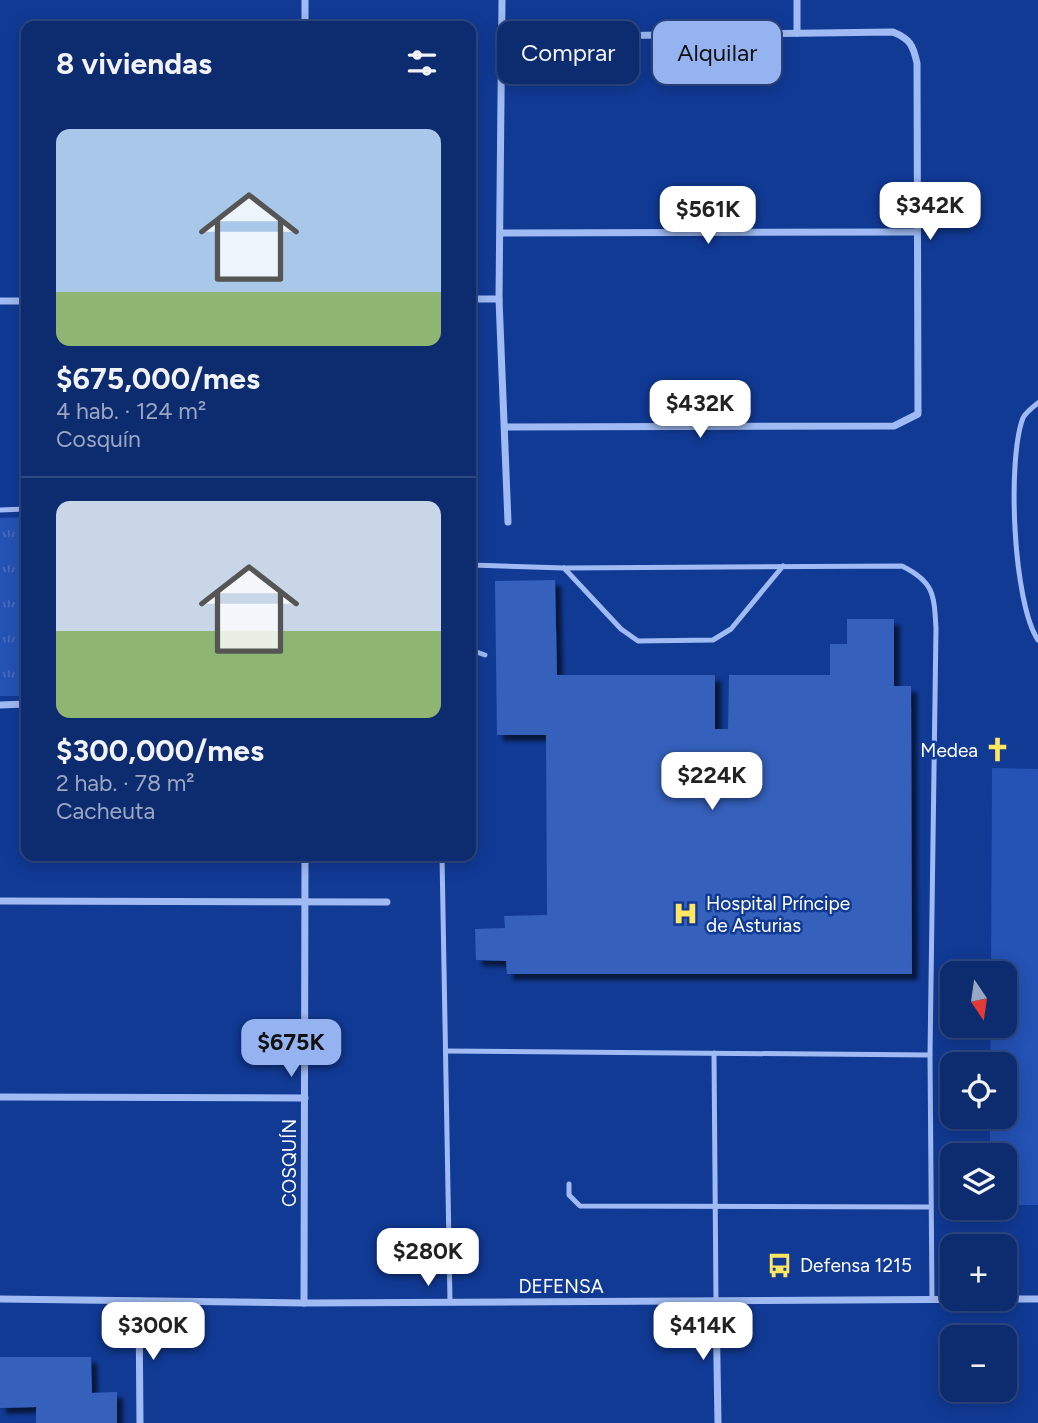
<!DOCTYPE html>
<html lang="es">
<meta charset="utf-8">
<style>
:root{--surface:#0d2c70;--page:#1b3878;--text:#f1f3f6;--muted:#9aa7c3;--line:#2d4883;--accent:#95b2f1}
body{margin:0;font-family:Figtree,sans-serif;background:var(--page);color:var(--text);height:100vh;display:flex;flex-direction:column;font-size:26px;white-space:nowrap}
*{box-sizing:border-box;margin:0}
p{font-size:23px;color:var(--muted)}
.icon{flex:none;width:38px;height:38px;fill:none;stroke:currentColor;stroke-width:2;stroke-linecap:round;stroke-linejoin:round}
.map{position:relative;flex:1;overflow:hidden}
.details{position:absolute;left:21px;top:21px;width:455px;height:840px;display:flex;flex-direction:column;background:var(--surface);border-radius:14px;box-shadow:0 4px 18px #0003,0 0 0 2px var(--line)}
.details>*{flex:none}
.top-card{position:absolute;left:497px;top:21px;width:436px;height:63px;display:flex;gap:14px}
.needle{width:46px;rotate:167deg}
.controls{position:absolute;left:940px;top:961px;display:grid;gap:14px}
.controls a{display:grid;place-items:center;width:77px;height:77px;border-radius:14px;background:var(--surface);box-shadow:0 4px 18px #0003,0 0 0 2px var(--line);font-size:35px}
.price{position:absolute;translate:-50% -60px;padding:0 16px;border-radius:14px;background:#fff;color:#222;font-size:23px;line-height:46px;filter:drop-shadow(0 2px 4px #0008)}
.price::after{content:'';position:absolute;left:50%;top:42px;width:21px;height:16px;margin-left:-10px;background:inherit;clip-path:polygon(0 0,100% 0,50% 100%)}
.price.selected{background:var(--accent);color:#111}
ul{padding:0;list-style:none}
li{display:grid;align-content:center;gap:14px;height:371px;padding:0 35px}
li+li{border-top:2px solid var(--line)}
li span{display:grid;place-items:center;height:217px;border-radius:14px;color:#555}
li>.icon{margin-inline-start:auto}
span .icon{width:126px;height:126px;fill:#fffc;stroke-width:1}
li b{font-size:30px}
h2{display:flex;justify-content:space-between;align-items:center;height:84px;padding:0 35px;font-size:30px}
.pill{padding:0 24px;border-radius:14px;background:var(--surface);box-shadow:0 4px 18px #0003,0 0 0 2px var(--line);font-size:24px;line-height:63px}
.pill.selected{background:var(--accent);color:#111}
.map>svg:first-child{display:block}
</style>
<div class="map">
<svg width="1038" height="1423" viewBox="0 0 1038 1423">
<defs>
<pattern id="grass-tufts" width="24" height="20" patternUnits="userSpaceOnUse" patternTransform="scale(1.75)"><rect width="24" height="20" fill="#2452b5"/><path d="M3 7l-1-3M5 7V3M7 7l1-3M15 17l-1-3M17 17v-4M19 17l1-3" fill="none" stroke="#456cc0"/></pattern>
<filter id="shadow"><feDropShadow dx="6" dy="6" stdDeviation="2" flood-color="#0009"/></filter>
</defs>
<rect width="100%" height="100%" fill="#113a95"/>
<polygon fill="url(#grass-tufts)" points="26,517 26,696 0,696 0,518"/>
<polygon fill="#2452b5" points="992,768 1038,769 1038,1205 1005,1205 1004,1155 990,1155 990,1117 1004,1116 1004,1064 990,1064 991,1026 1004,1026 1004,973 991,973"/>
<g fill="#3560bc" filter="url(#shadow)">
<polygon points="555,580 557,675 715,675 715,729 728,729 729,675 830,675 830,644 847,644 847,619 894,619 894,686 911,686 912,974 507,974 506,961 476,960 475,929 505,928 504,916 547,915 546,735 497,735 495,581"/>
<polygon points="0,1357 91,1357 92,1393 117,1392 117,1423 36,1423 36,1407 0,1408"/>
</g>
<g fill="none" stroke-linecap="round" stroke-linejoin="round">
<g stroke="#a0bbf3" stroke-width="5">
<path d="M 1038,403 C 1033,407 1026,412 1023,418 C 1007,459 1013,603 1038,640"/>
<polyline points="0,510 26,509"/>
<path d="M 471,565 L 564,568 L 902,566 C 934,582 934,594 936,628 L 930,1055 L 932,1299"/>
<polyline points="564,568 621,629 638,641 713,640 731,629 783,566"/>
<polyline points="471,650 485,655"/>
<polyline points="442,856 450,1302"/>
<polyline points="446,1051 930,1055"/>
<polyline points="714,1053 716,1301"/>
<polyline points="569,1184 569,1195 580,1206 930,1207"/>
</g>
<g stroke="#a0bbf3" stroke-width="7">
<polyline points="305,0 305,26"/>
<polyline points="502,0 499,299 508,522"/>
<polyline points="797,33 797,0"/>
<path d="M 501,37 L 893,32 C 910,39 913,45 917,63 L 918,414 L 894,426 L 506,427"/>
<polyline points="500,233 915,232"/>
<polyline points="471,299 499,299"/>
<polyline points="0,301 26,301"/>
<polyline points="0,705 26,704"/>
<polyline points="0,901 387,902"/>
<polyline points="0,1097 305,1098"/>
<polyline points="0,1299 304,1303 1038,1299"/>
<polyline points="139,1301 140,1423"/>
<polyline points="716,1301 718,1423"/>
<polyline points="304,1303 305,856"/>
</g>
</g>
<defs>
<symbol id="church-bare" viewBox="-9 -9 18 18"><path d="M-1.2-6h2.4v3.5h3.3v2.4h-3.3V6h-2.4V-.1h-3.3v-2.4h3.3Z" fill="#ffe662" stroke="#113a95" stroke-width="2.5" paint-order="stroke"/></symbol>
<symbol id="hospital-bare" viewBox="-9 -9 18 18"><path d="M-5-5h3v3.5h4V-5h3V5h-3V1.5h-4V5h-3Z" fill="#ffe662" stroke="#113a95" stroke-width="2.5" paint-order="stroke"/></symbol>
<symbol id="bus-bare" viewBox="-9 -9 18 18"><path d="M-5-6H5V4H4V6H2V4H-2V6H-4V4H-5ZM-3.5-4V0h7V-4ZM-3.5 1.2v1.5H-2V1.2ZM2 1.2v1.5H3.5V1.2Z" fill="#ffe662" stroke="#113a95" stroke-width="2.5" paint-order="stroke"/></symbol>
</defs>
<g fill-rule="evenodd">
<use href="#church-bare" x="980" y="732" width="35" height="35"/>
<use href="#hospital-bare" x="668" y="896" width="35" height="35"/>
<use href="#bus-bare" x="762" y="1248" width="35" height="35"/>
</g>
<g text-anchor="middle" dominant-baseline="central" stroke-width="5" stroke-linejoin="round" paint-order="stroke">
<g font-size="19" fill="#fff" stroke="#113a95" text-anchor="start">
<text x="978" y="750" text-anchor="end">Medea</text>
<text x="706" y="903">Hospital Príncipe<tspan x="706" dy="22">de Asturias</tspan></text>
<text x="800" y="1265">Defensa 1215</text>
</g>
<g font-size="19" fill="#fff" stroke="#113a95">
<text transform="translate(289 1163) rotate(-90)">COSQUÍN</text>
<text x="561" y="1286">DEFENSA</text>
</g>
</g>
</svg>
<div class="controls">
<a><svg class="needle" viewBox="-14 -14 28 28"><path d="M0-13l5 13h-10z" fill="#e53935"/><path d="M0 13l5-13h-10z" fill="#9aa7c3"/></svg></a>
<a><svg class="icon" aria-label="locate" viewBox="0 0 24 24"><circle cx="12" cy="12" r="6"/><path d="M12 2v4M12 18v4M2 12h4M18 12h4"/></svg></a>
<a><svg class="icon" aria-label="layers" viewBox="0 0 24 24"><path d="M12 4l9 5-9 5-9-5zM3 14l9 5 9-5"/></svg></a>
<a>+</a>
<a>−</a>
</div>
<b class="price" style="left:930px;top:242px">$342K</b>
<b class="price" style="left:708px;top:246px">$561K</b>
<b class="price" style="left:700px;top:440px">$432K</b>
<b class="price" style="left:712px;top:812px">$224K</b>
<b class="price selected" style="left:291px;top:1079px">$675K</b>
<b class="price" style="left:428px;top:1288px">$280K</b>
<b class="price" style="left:153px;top:1362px">$300K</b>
<b class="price" style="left:703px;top:1362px">$414K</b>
<div class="top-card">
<a class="pill">Comprar</a>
<a class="pill selected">Alquilar</a>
</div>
<section class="details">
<h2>8 viviendas<svg class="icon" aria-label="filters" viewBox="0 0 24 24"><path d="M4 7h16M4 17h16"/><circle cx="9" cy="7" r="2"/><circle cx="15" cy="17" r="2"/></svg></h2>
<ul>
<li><span style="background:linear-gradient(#a9c7e8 75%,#8fb573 0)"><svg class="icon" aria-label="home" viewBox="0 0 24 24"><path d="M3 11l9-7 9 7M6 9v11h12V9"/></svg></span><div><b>$675,000/mes</b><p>4 hab. · 124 m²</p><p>Cosquín</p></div></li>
<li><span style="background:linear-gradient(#c9d6e8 60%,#8fb573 0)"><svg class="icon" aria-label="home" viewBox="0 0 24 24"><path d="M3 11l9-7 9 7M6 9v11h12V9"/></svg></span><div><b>$300,000/mes</b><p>2 hab. · 78 m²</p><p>Cacheuta</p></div></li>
</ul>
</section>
</div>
